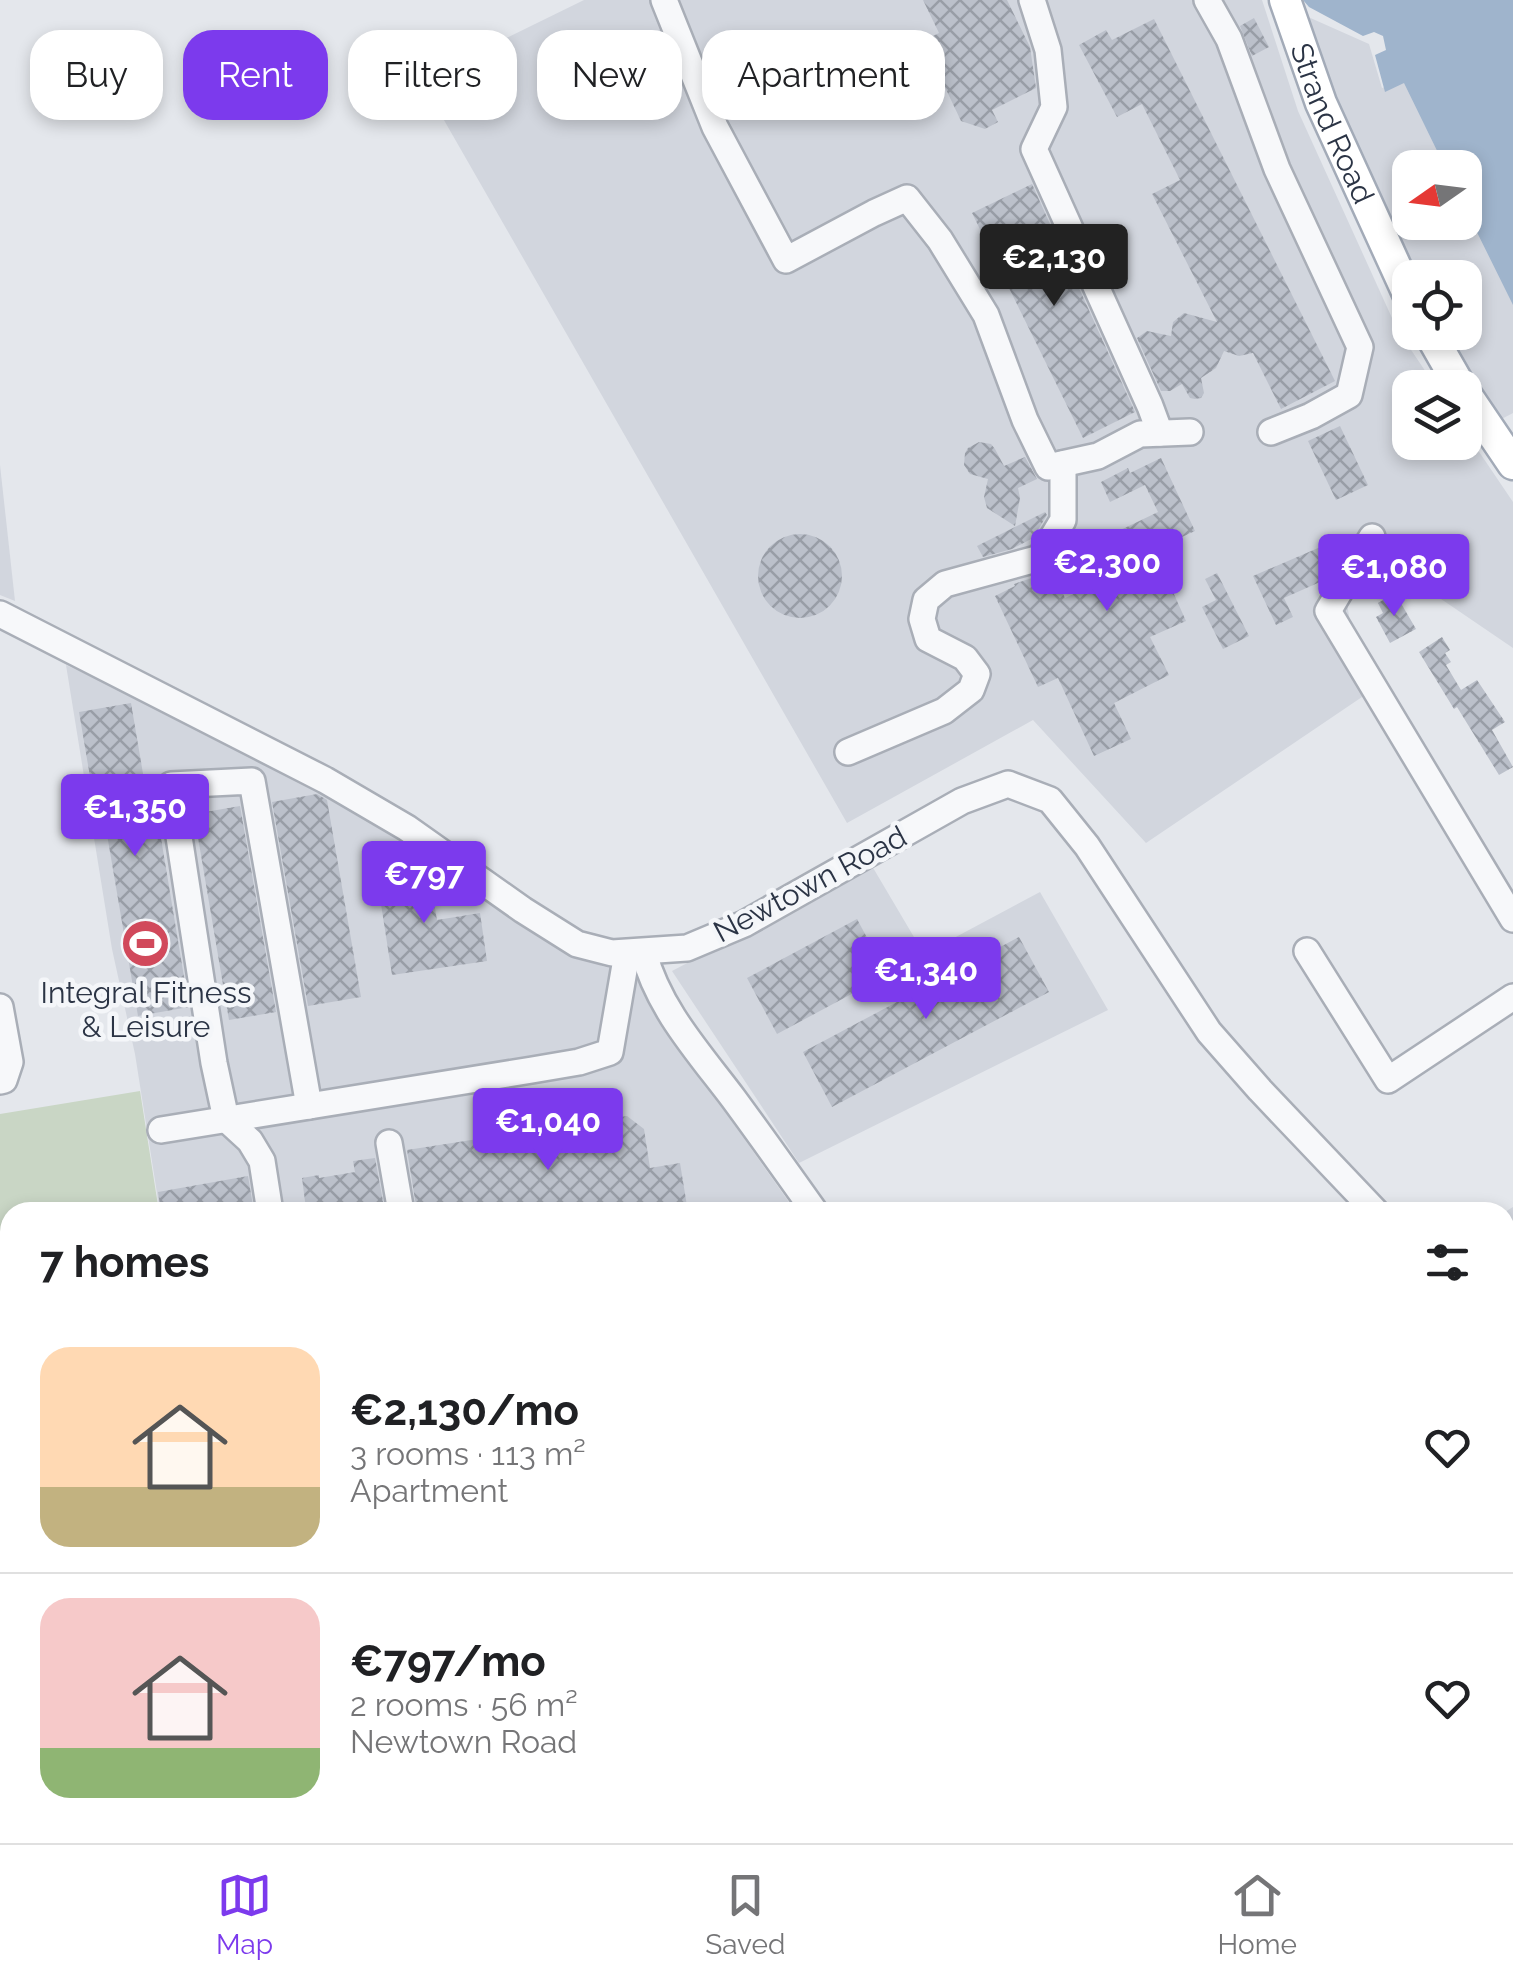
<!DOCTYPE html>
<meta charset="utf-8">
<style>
:root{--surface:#fff;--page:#f2f2f2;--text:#202124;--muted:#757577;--line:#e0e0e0;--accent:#7c3aed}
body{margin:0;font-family:Raleway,sans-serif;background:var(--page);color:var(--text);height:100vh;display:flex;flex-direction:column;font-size:38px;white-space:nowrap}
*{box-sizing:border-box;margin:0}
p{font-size:32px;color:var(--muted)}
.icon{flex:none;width:55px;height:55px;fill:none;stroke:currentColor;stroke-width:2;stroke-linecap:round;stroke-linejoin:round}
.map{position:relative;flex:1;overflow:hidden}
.details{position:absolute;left:0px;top:1202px;width:1515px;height:642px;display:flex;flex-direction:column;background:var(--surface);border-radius:30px 30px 0 0;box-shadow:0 5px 15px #0003}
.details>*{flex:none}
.hud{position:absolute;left:30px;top:30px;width:1000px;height:90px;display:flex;gap:20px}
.needle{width:65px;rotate:256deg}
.tools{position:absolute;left:1392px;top:150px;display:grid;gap:20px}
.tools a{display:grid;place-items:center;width:90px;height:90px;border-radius:20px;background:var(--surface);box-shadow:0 5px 15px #0003;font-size:50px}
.price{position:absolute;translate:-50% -85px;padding:0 22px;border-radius:10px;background:var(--accent);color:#fff;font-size:32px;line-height:65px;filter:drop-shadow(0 2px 5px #0008)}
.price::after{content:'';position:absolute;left:50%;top:60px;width:30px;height:22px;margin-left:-15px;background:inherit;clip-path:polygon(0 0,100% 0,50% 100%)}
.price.current{background:#222;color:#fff}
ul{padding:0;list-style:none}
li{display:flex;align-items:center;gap:30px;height:250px;padding:0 40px}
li+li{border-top:2px solid var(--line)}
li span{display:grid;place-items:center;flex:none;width:280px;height:200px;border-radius:30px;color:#555}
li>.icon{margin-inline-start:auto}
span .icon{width:120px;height:120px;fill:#fffc;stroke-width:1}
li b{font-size:42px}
h2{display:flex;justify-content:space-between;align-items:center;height:120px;padding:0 40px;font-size:42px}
.pill{padding:0 35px;border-radius:30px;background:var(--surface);box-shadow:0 5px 15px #0003;font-size:35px;line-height:90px}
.pill.current{background:var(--accent);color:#fff}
.menu{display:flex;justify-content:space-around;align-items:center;height:140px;border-top:2px solid var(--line);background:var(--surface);font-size:28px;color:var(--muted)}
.menu a{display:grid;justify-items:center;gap:5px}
.menu .current{color:var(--accent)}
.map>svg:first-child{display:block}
</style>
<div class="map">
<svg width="1513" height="1843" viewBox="0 0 1513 1843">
<defs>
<pattern id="building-cross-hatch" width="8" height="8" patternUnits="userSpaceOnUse" patternTransform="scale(2.5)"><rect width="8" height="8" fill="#bbc0ca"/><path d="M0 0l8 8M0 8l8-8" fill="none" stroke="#989da6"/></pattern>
</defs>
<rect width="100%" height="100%" fill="#e4e7ec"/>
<g fill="#d2d6de">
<polygon points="584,0 1262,0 1298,111 1397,329 1436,387 1410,388 1410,442 1465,442 1465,431 1513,502 1513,648 1397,569 1346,597 1362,697 1146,843 1033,720 847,823 421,80"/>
<polygon points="1297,12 1369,44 1382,88 1408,79 1451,167 1410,168 1410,222 1465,222 1465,197 1513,297 1513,413 1492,424 1443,333 1465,332 1465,278 1414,277"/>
<polygon points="0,465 15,601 0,595"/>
<polygon points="66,665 215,734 399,832 529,923 602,966 640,976 660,1020 796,1212 160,1212 135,1054 112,949"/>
<polygon points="872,866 924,954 1040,892 1108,1010 799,1163 672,971"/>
<polygon points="1513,1207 1513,1343 1505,1332 1505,1212"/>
<polygon points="1505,1437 1513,1444 1513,1578 1505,1583"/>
<polygon points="89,1835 220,1835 220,1843 101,1843"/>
<polygon points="260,1835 658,1835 647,1843 260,1843"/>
</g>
<polygon fill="#c9d6c5" points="140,1091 159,1212 10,1212 10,1792 0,1787 0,1114"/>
<polygon fill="#9fb4cc" points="1303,0 1513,0 1513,305 1465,208 1465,168 1445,167 1404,83 1385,92 1375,55 1386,50 1383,36 1374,32 1363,36 1309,7"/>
<g fill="url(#building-cross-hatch)">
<polygon points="923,0 1007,0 1030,47 1036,88 992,110 998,122 985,129 961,121 923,41 939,33"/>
<polygon points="1254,18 1269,47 1252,56 1240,26"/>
<polygon points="1154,19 1335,381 1281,409 1253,353 1239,356 1224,351 1216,368 1201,378 1204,393 1201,398 1195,399 1190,398 1182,384 1170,391 1161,391 1137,338 1147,331 1171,336 1173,322 1184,313 1217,322 1152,194 1180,180 1142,104 1117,117 1079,45 1106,30 1112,40"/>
<polygon points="1032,184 1135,412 1083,438 972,213"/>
<polygon points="1340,426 1368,485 1336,500 1308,441"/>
<polygon points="979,442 991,444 995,449 1004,466 1025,457 1037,479 1018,488 1020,498 1015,526 987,508 984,497 988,479 970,474 964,465 965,453 968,448"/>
<polygon points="1161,458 1195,531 1171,542 1182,564 1164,572 1186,621 1150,637 1169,675 1114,703 1131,739 1094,756 1058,678 1038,687 995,596 1015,586 1014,584 1044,574 1051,569 1065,598 1122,571 1106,537 1158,512 1145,485 1110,502 1101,482 1128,468 1130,473"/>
<polygon points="1045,512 1047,515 1033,538 1012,549 983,557 977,546"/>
<circle cx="800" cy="576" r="42"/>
<polygon points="1339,539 1345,551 1342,555 1334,559 1337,565 1329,578 1284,598 1293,617 1276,625 1253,576"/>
<polygon points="1217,573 1249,636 1223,649 1202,607 1216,600 1205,579"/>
<polygon points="1395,593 1416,629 1390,643 1376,617 1383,613 1378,603"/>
<polygon points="1442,637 1450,650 1445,653 1451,662 1446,665 1461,690 1477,680 1505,722 1492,730 1513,767 1499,775 1457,707 1454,709 1419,652"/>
<polygon points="131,703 148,803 155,802 189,1007 138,1016 103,811 96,812 79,712"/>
<polygon points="317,794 327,800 361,997 308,1006 272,802"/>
<polygon points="240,806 276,1012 229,1020 194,814"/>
<polygon points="420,865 422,874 429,873 437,920 480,913 487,961 392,975 376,872"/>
<polygon points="857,919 887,975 777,1034 747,978"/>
<polygon points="1019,937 1049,992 832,1107 803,1052"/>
<polygon points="627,1116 644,1129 650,1168 680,1163 688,1212 417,1212 407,1150"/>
<polygon points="375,1158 385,1212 335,1212 334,1204 306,1209 302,1178 319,1175 319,1178 355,1172 353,1161"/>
<polygon points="248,1176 254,1212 161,1212 158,1192"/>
</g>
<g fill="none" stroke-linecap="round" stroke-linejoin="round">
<defs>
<g id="minor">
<polyline points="664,0 715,127 786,260 874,213 907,198 940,240 986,315 1025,420 1048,467 1098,456 1140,434 1190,432"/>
<polyline points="1032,0 1048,50 1054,107 1034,149 1150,406 1160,433"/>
<polyline points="1207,0 1229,39 1277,169 1360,347 1349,395 1311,416 1271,432"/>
<polyline points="1372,537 1328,611 1513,919"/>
<polyline points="0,614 325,780 407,828 523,910 577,944 612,953 687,948 744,924 962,801 1008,784 1050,800 1087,846 1209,1032 1260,1090 1376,1212"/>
<polyline points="848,752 944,711 971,690 977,674 965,658 928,639 922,619 926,600 945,584 1040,558 1063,520 1063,464"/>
<polyline points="1307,951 1388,1080 1513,997"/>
<path d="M 644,953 C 658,1008 699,1053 733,1098 C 761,1136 788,1174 815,1212"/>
<polyline points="0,1007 10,1062 4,1080 0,1081"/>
<polyline points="161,1130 532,1070 579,1062 610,1052 627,953"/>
<polyline points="389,1143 401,1212"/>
<polyline points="270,1212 262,1161 250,1141 226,1119 214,1063 171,785 252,781 309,1106"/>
<polyline points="1505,1358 1513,1366"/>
<polyline points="1505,1735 1513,1744"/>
<polyline points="0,1741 10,1744"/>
<polyline points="886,1835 892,1843"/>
<polyline points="937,1835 943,1843"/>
<polyline points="1362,1835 1369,1843"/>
<polyline points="678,1843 688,1835"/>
<polyline points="1059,1843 1068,1835"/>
</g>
<g id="major">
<path id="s1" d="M 1285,0 L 1321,103 L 1410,298"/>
<polyline points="1429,332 1461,388"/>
<polyline points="1465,393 1513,464"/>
<polyline points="0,1808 10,1813"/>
<polyline points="55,1835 70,1843"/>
</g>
</defs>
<use href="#minor" stroke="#a9aeb7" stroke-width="30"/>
<use href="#major" stroke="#a3abb8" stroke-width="35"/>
<use href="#minor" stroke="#f7f8fa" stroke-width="25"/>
<use href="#major" stroke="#fff" stroke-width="30"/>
</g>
<defs>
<symbol id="stadium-disc" viewBox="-11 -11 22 22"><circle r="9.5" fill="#d1495b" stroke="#f4f6f9"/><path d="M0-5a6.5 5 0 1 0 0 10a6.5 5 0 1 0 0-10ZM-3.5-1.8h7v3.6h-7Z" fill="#fff"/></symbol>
</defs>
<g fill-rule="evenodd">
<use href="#stadium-disc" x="118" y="916" width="55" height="55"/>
</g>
<g text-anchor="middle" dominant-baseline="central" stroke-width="9" stroke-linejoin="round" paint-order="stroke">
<g font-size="30" fill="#2b3445" stroke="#f4f6f9">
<text stroke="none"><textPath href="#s1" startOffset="132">Strand Road</textPath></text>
<text transform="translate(810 884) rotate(-28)">Newtown Road</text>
</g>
<g font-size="30" fill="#2b3445" stroke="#f4f6f9">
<text x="146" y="992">Integral Fitness<tspan x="146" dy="34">&amp; Leisure</tspan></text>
</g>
</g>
</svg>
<div class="tools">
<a><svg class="needle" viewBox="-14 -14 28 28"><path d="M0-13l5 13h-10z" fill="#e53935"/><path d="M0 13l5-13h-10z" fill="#757577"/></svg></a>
<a><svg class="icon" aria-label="locate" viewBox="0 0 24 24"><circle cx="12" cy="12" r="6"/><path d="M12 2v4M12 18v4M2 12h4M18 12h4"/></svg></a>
<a><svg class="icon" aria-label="layers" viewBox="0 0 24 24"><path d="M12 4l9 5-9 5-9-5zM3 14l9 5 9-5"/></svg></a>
</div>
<b class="price current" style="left:1054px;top:309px">€2,130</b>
<b class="price" style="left:1107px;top:614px">€2,300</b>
<b class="price" style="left:1394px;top:619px">€1,080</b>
<b class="price" style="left:135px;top:859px">€1,350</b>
<b class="price" style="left:424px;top:926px">€797</b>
<b class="price" style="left:926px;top:1022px">€1,340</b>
<b class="price" style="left:548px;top:1173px">€1,040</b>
<div class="hud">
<a class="pill">Buy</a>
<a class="pill current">Rent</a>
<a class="pill">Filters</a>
<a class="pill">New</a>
<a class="pill">Apartment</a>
</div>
<section class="details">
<h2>7 homes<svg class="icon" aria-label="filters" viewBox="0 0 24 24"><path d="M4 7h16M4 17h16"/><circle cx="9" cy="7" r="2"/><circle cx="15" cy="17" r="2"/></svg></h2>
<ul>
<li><span style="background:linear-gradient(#ffd9b3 70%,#c2b280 0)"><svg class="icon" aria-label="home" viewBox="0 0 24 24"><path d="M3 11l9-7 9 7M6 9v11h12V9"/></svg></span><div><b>€2,130/mo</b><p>3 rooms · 113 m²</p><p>Apartment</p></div><svg class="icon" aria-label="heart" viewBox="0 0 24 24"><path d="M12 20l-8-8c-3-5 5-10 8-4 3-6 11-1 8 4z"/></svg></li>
<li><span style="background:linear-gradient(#f6c9c9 75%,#8fb573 0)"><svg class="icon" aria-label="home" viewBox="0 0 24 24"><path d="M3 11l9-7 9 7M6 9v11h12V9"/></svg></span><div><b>€797/mo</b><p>2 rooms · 56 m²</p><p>Newtown Road</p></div><svg class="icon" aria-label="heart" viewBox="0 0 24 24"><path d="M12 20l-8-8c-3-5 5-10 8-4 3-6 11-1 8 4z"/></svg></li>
</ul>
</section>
</div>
<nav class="menu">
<a class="current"><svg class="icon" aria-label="map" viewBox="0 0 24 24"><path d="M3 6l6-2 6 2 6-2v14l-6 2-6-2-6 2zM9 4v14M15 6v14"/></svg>Map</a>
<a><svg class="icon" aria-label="saved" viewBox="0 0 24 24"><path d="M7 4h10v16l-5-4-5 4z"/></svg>Saved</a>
<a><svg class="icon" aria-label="home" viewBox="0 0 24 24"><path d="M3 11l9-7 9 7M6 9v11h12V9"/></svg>Home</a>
</nav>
